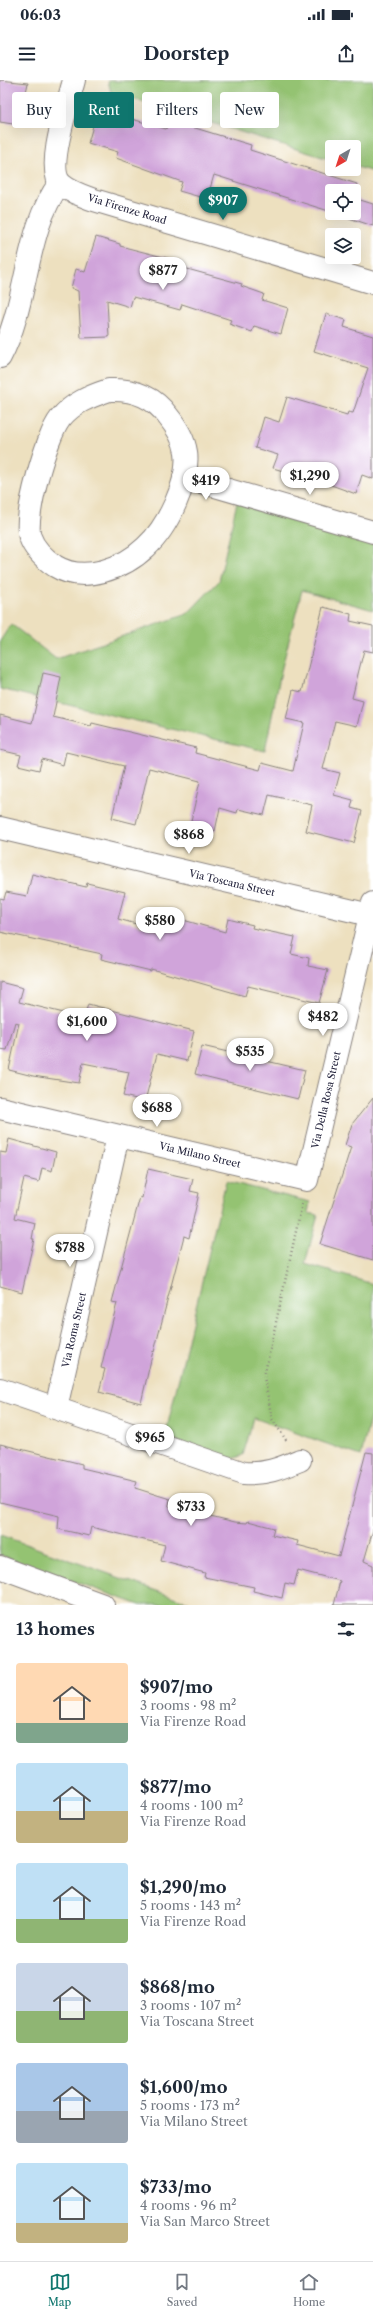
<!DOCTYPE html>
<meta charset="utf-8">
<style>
:root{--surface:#fff;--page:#f6f6f7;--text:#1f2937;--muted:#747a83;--line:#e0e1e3;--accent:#0f766e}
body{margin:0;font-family:"Libre Caslon Text",serif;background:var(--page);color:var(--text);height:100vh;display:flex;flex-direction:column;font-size:15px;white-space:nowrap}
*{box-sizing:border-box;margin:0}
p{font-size:13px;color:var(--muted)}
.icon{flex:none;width:22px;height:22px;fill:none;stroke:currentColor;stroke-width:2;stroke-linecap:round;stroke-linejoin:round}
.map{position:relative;height:1525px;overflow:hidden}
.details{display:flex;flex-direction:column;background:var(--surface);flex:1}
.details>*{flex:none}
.top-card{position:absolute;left:12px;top:12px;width:349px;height:36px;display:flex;gap:8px}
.needle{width:26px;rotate:219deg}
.tools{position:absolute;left:325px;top:60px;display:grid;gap:8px}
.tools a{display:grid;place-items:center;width:36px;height:36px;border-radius:4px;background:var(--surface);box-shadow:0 4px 16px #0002;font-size:20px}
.price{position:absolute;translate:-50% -34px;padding:0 9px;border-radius:14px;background:#fff;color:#222;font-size:13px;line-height:26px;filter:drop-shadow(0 1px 2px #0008)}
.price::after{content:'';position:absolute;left:50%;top:24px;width:12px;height:9px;margin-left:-6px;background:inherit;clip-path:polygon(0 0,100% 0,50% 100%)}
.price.active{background:var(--accent);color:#fff}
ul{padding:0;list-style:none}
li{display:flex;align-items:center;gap:12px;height:100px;padding:0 16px}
li span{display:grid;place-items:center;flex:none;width:112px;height:80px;border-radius:4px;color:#555}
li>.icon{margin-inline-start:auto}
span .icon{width:48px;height:48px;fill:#fffc;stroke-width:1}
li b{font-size:17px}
h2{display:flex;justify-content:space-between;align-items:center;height:48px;padding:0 16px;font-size:17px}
.chip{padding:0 14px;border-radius:4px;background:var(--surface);box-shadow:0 4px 16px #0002;font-size:14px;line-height:36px}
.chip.active{background:var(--accent);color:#fff}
.status{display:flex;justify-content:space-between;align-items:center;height:28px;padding:0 20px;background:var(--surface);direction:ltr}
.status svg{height:11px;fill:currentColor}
header{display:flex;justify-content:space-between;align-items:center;height:52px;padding:0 16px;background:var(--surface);font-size:18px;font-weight:700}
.dock{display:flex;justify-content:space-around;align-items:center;height:56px;border-top:1px solid var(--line);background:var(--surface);font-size:11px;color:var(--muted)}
.dock a{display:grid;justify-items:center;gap:2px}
.dock .active{color:var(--accent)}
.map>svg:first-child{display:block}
</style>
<div class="status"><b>06:03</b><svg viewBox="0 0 49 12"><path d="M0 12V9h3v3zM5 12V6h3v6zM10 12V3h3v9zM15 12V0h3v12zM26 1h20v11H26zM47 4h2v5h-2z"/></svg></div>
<header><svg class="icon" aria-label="menu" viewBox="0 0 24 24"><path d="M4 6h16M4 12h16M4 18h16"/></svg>Doorstep<svg class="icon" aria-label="share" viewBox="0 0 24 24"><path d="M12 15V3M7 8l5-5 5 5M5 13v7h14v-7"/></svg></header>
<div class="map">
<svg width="373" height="1525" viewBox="0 0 373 1525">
<rect width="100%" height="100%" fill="#fff"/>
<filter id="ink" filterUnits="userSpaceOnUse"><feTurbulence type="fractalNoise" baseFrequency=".025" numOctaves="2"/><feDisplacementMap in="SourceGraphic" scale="8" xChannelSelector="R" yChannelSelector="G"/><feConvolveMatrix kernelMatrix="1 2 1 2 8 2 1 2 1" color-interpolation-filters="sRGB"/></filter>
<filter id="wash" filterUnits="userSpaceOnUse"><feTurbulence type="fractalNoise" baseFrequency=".012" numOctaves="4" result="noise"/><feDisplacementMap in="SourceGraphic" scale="16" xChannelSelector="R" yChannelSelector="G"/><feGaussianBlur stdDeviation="0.9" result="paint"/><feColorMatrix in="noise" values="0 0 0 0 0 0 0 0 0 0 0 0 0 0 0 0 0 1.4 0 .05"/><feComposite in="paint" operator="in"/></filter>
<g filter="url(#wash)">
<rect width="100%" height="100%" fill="#ede0bf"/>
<g fill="#94c372" stroke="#5b7256">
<polygon points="373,0 373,92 354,86 354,67 332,67 332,80 111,12 108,1"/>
<polygon points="237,422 373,464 373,530 302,510 281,591 265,671 0,609 0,561 11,544 56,579 187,534 219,501"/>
<polygon points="226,1101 310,1122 308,1133 318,1135 305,1184 373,1204 373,1327 361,1376 254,1338 243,1375 230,1380 172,1360 166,1352"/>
<polygon points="0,1455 196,1525 140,1525 0,1475"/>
</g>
<g id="blocks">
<g fill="#d0a4da">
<polygon points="0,0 28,3 19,45 0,42"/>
<polygon points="98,29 166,49 169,40 251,65 250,70 357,104 354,115 354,111 332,111 332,132 214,95 207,119 179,111 182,102 116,78 118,72 88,63"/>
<polygon points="354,118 373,124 373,146 334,133 354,133"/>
<polygon points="96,157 120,164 120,166 171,179 169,184 242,204 241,206 264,214 262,220 288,228 281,254 254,246 252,252 229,244 231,240 182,224 180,230 133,217 130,227 107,220 109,257 81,258 78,211 71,208 76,189 85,192"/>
<polygon points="326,234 346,240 344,247 373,256 373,399 362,395 356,414 298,393 297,395 273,388 278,375 255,368 264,337 279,342 287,317 347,335 348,332 353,333 368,288 314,271"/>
<polygon points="323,527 351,534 350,541 373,546 373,572 364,570 352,618 363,621 357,646 335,641 323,689 340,693 334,715 353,720 351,728 362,731 354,763 306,751 312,725 269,715 264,735 238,729 237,733 220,728 215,751 190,745 200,701 149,688 136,744 112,738 124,686 66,672 63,685 42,679 39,690 18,685 21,675 0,670 0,635 32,643 43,593 61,597 53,637 91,646 92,643 196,668 195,673 260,690 262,683 293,691 304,643 286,639 293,610 302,612"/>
<polygon points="32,794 86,807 87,803 125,812 118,839 162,851 166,835 225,852 228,839 253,845 252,848 295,857 291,874 309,878 308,886 328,890 319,923 248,906 245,916 151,889 151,891 101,879 102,874 0,852 0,818 4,819 6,812 27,816"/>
<polygon points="0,902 23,908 19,922 84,938 88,924 194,951 187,981 157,974 145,1021 123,1016 129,992 83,983 79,1003 33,996 9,990 19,943 15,942 7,970 0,969"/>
<polygon points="202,966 305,990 298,1019 195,994"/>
<polygon points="373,1018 373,1180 320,1164 351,1067 345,1065 352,1044"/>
<polygon points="9,1059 56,1072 52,1091 42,1088 39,1102 24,1098 15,1138 35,1143 32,1159 34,1159 22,1212 0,1206 0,1072 6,1073"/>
<polygon points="148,1089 193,1099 190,1111 199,1113 189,1158 184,1156 154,1272 153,1271 141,1323 99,1312 105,1289 101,1288 117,1223 112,1222 140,1117 142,1118"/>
<polygon points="0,1364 82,1384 82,1388 137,1401 135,1408 170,1419 169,1426 235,1442 247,1443 248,1441 274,1448 272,1455 298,1461 297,1465 339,1476 366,1372 373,1373 373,1450 364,1481 373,1485 373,1525 334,1525 340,1501 298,1490 294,1505 285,1503 282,1518 253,1511 254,1507 204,1497 205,1493 161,1481 165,1465 91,1447 89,1456 58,1449 59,1436 0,1422"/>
</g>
</g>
</g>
<g filter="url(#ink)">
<use href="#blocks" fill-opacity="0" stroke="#88817d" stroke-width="1"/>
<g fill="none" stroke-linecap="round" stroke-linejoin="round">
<defs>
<g id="minor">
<path d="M 74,0 C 69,21 45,88 61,104 C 70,112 83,116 94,120 L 373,203"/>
<path d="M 0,277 C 29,223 24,150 60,103"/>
<path d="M 109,310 C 132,309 153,316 167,335 C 176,346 184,358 186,372 C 190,401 167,448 146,467 C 124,488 84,504 55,486 C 45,479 34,469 30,457 C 23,437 47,355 60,339 C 72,323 91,316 109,310 Z"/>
<polyline points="184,397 373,452"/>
<polyline points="0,748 370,835"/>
<polyline points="0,1028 307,1100 373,823"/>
<path d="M 0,1309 L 244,1393 C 265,1395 281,1388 300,1380"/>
<polyline points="56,1328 118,1056"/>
<polyline points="0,1487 103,1525"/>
</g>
</defs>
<use href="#minor" stroke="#88817d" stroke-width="24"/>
<polyline stroke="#88817d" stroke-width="2.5" stroke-dasharray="1 3" stroke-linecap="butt" points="286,1360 272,1339 264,1297 302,1124"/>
<use href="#minor" stroke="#fff" stroke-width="22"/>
</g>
</g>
<g text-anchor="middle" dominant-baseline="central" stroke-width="3" stroke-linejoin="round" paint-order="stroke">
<g font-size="10" fill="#22223b" stroke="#fff">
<text transform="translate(127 129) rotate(17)">Via Firenze Road</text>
<text transform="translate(232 803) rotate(13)">Via Toscana Street</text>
<text transform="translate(326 1020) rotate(-77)">Via Della Rosa Street</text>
<text transform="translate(200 1075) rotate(13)">Via Milano Street</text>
<text transform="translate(74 1250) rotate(-77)">Via Roma Street</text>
</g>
</g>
</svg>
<div class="tools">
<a><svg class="needle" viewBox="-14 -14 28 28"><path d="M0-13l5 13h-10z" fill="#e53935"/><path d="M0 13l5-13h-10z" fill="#747a83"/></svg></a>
<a><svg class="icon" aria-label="locate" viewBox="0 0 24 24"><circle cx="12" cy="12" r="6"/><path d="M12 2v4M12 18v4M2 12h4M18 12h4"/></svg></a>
<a><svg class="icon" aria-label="layers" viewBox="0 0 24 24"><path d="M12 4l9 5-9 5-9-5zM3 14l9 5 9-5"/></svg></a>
</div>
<b class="price active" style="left:223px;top:141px">$907</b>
<b class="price" style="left:163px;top:211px">$877</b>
<b class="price" style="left:310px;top:416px">$1,290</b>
<b class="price" style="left:206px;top:421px">$419</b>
<b class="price" style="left:189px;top:775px">$868</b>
<b class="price" style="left:160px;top:861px">$580</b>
<b class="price" style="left:323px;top:957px">$482</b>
<b class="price" style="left:87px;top:962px">$1,600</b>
<b class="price" style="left:250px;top:992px">$535</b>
<b class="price" style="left:157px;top:1048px">$688</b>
<b class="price" style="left:70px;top:1188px">$788</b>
<b class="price" style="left:150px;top:1378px">$965</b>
<b class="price" style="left:191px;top:1447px">$733</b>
<div class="top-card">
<a class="chip">Buy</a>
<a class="chip active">Rent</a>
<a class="chip">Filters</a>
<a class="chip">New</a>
</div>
</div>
<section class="details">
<h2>13 homes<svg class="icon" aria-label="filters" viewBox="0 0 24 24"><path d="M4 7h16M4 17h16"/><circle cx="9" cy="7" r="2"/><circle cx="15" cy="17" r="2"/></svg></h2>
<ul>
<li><span style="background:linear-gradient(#ffd9b3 75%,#7fa58c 0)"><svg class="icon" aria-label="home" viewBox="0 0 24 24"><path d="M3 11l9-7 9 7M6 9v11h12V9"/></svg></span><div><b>$907/mo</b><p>3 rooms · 98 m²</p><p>Via Firenze Road</p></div></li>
<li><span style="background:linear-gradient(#bfe0f5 60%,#c2b280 0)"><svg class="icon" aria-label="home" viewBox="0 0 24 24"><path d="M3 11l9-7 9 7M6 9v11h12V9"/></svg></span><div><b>$877/mo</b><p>4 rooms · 100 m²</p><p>Via Firenze Road</p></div></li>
<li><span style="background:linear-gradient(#bfe0f5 70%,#8fb573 0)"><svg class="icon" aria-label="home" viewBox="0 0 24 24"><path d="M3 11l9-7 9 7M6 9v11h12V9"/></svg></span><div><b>$1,290/mo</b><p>5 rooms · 143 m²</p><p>Via Firenze Road</p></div></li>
<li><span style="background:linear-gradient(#c9d6e8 60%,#8fb573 0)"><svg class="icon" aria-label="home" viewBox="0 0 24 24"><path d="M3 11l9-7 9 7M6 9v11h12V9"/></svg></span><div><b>$868/mo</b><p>3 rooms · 107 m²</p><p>Via Toscana Street</p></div></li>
<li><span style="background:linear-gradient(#a9c7e8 60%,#9aa5b1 0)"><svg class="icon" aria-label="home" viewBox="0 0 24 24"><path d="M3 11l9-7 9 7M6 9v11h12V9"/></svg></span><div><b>$1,600/mo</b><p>5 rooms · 173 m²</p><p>Via Milano Street</p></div></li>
<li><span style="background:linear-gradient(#bfe0f5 75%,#c2b280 0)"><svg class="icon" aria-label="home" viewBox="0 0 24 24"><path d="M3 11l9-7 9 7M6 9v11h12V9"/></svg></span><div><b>$733/mo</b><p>4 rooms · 96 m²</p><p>Via San Marco Street</p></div></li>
</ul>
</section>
<nav class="dock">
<a class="active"><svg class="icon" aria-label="map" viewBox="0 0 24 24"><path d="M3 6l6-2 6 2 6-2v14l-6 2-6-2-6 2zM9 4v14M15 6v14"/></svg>Map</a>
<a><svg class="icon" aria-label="saved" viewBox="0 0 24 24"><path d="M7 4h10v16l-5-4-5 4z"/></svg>Saved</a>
<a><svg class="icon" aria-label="home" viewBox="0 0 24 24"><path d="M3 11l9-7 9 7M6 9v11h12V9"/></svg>Home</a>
</nav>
